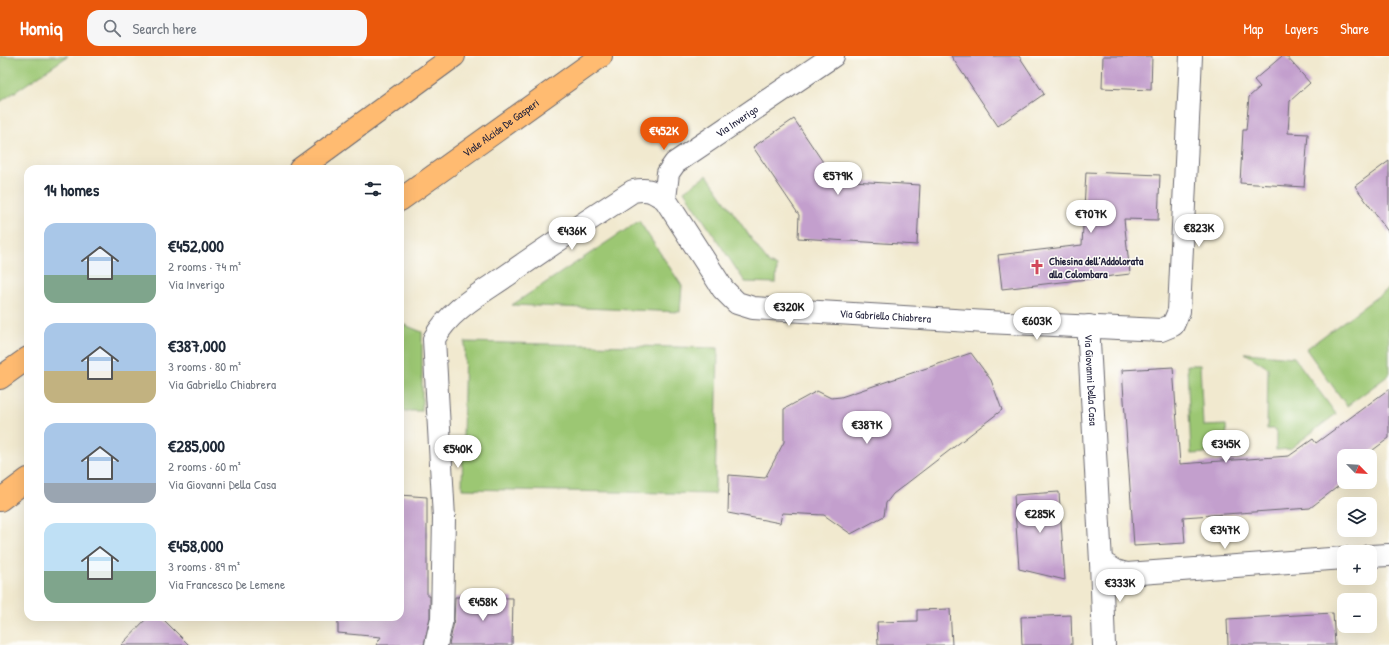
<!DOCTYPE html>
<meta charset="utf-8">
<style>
:root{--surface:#fff;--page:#f6f6f7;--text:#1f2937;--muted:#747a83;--accent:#ea580c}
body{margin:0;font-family:"Patrick Hand",sans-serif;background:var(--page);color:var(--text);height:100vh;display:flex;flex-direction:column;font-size:15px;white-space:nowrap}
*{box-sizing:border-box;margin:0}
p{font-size:13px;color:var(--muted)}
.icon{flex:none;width:22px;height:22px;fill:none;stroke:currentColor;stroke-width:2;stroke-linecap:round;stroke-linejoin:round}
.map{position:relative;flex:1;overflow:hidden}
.sheet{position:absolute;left:24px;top:109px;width:380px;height:456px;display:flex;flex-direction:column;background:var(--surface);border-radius:12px;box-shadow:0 4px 16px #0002}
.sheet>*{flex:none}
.needle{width:26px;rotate:114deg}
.controls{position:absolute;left:1337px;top:393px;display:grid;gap:8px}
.controls a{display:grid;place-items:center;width:40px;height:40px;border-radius:8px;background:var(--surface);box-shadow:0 4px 16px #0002;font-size:20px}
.price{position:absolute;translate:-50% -34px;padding:0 9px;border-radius:14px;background:#fff;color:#222;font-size:13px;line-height:26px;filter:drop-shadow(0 1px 2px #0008)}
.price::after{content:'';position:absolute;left:50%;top:24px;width:12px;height:9px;margin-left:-6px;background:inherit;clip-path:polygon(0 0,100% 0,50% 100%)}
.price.on{background:var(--accent);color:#fff}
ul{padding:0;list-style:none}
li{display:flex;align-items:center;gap:12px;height:100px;padding:0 20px}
li span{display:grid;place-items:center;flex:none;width:112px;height:80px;border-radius:12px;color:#555}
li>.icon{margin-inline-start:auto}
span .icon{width:48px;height:48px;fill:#fffc;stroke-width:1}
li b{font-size:17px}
h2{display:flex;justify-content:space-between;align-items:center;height:48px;padding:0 20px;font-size:17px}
header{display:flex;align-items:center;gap:24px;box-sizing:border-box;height:56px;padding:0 20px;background:var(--accent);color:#fff}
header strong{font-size:19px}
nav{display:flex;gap:22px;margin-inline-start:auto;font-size:14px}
.search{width:280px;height:36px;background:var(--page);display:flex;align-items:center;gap:10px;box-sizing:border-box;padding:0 14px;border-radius:12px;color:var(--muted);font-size:15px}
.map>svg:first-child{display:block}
</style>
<header>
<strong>Homiq</strong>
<div class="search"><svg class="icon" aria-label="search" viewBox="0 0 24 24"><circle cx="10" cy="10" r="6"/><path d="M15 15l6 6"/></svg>Search here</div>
<nav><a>Map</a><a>Layers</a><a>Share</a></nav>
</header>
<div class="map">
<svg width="1389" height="589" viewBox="0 0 1389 589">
<rect width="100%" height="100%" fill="#fdfcf7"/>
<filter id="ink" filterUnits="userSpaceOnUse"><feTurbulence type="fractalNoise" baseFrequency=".025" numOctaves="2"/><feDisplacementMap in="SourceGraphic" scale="8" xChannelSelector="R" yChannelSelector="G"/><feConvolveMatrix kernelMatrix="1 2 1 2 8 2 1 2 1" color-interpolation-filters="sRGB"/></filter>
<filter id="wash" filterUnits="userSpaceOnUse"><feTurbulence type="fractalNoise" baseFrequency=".012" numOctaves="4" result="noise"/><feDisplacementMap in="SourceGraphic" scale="16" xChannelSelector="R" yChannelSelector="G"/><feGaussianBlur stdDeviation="0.9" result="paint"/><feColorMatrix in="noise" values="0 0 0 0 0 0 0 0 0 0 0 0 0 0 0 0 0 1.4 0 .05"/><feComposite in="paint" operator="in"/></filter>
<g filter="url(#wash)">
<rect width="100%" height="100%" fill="#f1e9cf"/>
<g fill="#9cc773" stroke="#5f7457">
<polygon points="0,0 68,0 0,46"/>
<polygon points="707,119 762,198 769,207 777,211 776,227 745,226 684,135"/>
<polygon points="639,165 682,230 680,256 512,249"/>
<polygon points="1389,232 1389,319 1347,350 1306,293"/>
<polygon points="400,267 422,276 422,355 401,355 400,373"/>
<polygon points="465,286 718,292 715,438 462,433"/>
<polygon points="1245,297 1294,301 1336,358 1290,393 1276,394 1276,373 1267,373 1268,312"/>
<polygon points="1187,309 1200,309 1203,370 1226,369 1228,396 1191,398"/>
</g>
<g id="blocks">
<g fill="#c39fcd">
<polygon points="951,0 1019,0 1044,38 998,70"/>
<polygon points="1103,0 1152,0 1151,34 1102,32"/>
<polygon points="1282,0 1286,0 1310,27 1290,45 1288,77 1308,78 1304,131 1240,127 1243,74 1246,74 1249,41 1260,31 1254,24"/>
<polygon points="794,63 835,124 920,129 917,189 798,182 799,159 753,91"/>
<polygon points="1389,105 1389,177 1355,130"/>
<polygon points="1086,116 1160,119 1158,164 1124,163 1130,218 1002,233 998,199 1082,189"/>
<polygon points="971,297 991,324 1002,354 893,438 886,447 884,460 851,478 824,459 782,457 780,467 728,457 729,419 765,422 784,386 784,353 817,335 831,342 841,341"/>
<polygon points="1173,311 1180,408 1289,400 1313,383 1316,387 1389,333 1389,382 1365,400 1344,400 1344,426 1310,452 1183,461 1185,487 1134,490 1122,314"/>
<polygon points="1059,436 1065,524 1019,513 1014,439"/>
<polygon points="400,439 427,441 427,540 430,540 430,561 424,589 376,589 381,581 338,577 338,561 400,561"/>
<polygon points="455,541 513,542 512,589 449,589 454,566"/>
<polygon points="950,553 952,589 878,589 877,566 917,565 917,554"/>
<polygon points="1333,557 1335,589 1228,589 1227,563"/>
<polygon points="1071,559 1072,589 1022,589 1021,561"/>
<polygon points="148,561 161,561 189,589 121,589"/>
</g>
</g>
</g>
<g filter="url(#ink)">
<use href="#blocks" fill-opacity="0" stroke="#6a686f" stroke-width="1"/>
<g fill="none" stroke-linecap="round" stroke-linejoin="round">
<defs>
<g id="minor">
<path id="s1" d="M 665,143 L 668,117 L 675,107 L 833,0"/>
<path id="s2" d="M 1089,270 L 1089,286 L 1101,506 L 1104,589"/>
<polyline points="1370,500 1389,499"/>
<polyline points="1101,506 1116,515 1127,518 1344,502"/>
<path id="s3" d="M 436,589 L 442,563 L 444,462 L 434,283 C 449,254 482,237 509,218 C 550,189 592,162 633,135 C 649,132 652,135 665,143 L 723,233 L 737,247 L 753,252 L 987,266 L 1161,274 L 1173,269 L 1179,255 L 1191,0"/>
</g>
<g id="trunk">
<polyline points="300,113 454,0"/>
<path id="s4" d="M 400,144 L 601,0"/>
<polyline points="0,322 28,302"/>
<polyline points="0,444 28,423"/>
</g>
</defs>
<use href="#minor" stroke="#6a686f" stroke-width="24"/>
<use href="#trunk" stroke="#6a686f" stroke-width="24"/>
<use href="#minor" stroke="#fff" stroke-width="22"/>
<use href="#trunk" stroke="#ffbb71" stroke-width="22"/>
</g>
</g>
<defs>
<symbol id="church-bare" viewBox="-9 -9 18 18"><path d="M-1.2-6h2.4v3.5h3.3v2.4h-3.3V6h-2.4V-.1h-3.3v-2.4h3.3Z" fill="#d1495b" stroke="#fdfcf7" stroke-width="2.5" paint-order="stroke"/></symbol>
</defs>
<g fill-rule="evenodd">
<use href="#church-bare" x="1026" y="200" width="22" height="22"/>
</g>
<g text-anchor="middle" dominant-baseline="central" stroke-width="3" stroke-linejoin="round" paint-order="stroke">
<g font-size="11" fill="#22223b" stroke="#fdfcf7">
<text stroke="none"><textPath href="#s1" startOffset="113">Via Inverigo</textPath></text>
<text stroke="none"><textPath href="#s4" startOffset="124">Viale Alcide De Gasperi</textPath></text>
<text stroke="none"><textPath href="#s3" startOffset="867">Via Gabriello Chiabrera</textPath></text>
<text stroke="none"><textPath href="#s2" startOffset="54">Via Giovanni Della Casa</textPath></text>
</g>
<g font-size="11" font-weight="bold" fill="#22223b" stroke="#fdfcf7" text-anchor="start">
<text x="1049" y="205">Chiesina dell’Addolorata<tspan x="1049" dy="13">alla Colombara</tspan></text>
</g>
</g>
</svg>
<div class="controls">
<a><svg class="needle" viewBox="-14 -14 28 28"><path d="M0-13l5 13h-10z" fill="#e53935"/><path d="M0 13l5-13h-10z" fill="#747a83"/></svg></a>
<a><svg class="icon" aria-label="layers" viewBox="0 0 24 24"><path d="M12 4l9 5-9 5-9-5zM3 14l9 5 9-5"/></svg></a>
<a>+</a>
<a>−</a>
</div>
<b class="price on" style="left:664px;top:95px">€452K</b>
<b class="price" style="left:838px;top:140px">€579K</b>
<b class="price" style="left:1091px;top:178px">€707K</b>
<b class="price" style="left:1199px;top:192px">€823K</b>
<b class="price" style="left:572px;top:195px">€436K</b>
<b class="price" style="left:789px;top:271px">€320K</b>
<b class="price" style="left:1037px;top:285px">€603K</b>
<b class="price" style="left:867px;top:389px">€387K</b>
<b class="price" style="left:1226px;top:408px">€345K</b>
<b class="price" style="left:458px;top:413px">€540K</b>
<b class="price" style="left:1040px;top:478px">€285K</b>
<b class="price" style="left:1225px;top:494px">€347K</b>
<b class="price" style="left:1120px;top:547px">€333K</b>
<b class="price" style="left:483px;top:566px">€458K</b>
<section class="sheet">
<h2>14 homes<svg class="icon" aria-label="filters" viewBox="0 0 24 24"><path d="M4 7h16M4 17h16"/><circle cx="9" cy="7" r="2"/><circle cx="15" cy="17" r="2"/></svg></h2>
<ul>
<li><span style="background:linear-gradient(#a9c7e8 65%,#7fa58c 0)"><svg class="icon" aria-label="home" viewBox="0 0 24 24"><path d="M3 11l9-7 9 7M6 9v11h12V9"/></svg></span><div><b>€452,000</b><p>2 rooms · 74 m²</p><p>Via Inverigo</p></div></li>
<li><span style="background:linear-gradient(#a9c7e8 60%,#c2b280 0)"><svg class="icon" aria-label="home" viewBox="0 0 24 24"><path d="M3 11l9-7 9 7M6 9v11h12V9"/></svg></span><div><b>€387,000</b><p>3 rooms · 80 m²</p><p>Via Gabriello Chiabrera</p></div></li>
<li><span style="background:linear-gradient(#a9c7e8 75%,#9aa5b1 0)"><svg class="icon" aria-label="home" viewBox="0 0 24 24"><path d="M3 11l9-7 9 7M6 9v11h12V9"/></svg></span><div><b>€285,000</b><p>2 rooms · 60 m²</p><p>Via Giovanni Della Casa</p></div></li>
<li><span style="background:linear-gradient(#bfe0f5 60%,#7fa58c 0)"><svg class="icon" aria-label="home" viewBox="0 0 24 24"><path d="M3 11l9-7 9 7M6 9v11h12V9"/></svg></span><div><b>€458,000</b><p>3 rooms · 89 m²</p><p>Via Francesco De Lemene</p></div></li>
</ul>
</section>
</div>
